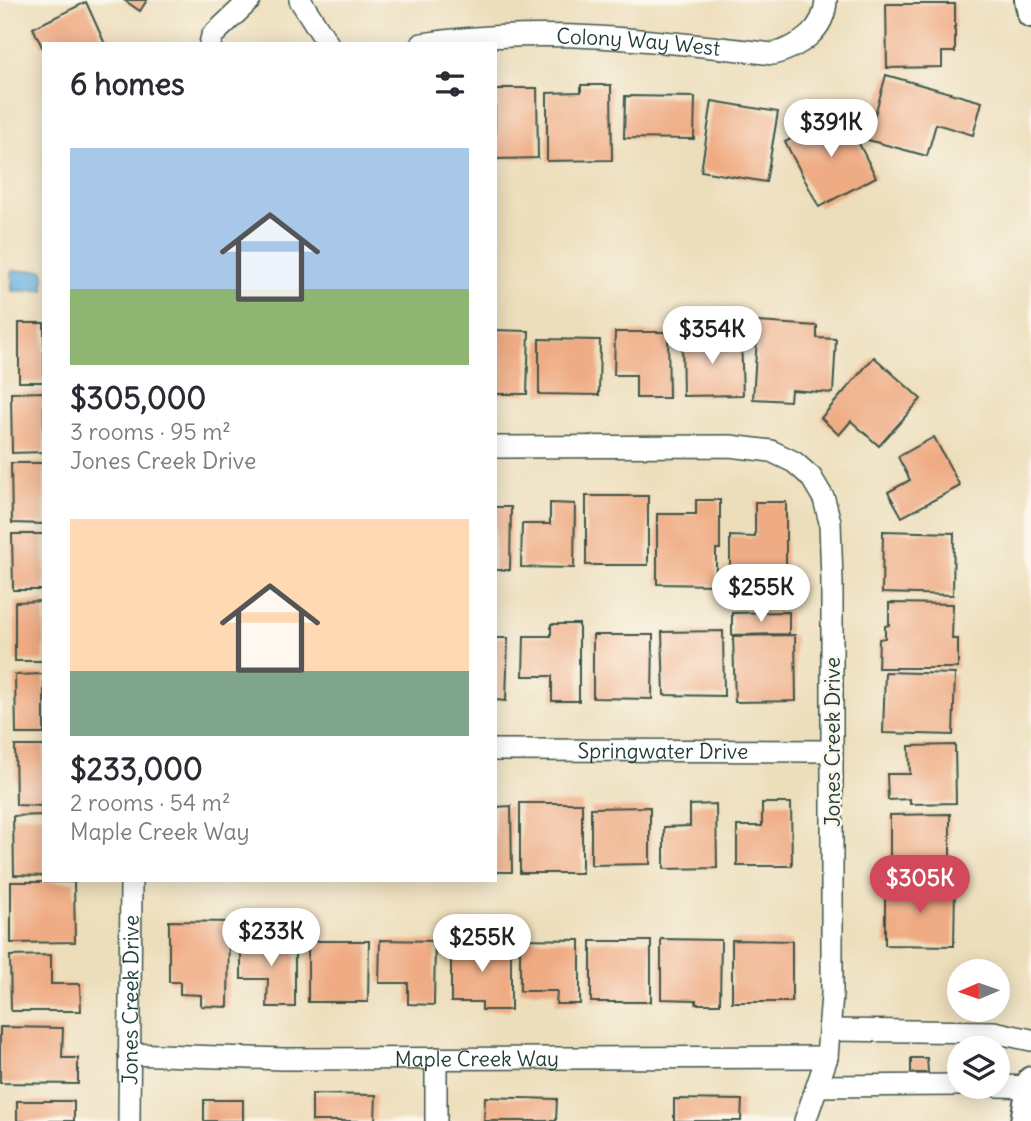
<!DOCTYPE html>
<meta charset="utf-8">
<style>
:root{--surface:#fff;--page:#f2f2f3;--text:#2b2b33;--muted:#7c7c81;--accent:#d1495b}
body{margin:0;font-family:Delius,sans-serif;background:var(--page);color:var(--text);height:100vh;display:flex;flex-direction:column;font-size:26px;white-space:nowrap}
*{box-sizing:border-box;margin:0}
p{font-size:23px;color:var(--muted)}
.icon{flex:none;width:38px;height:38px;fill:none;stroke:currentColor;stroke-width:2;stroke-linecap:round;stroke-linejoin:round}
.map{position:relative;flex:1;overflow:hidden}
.drawer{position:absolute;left:42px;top:42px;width:455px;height:840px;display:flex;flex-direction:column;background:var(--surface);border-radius:0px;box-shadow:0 4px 18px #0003}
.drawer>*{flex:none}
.needle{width:46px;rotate:268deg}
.buttons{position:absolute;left:947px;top:959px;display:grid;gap:14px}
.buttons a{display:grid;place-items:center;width:63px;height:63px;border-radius:50%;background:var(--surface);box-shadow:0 4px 18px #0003;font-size:35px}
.price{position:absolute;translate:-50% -60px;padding:0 16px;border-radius:24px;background:#fff;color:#222;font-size:23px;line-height:46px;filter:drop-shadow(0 2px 4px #0008)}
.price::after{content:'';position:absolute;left:50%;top:42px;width:21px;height:16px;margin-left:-10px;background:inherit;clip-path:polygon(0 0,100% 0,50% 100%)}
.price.active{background:var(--accent);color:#fff}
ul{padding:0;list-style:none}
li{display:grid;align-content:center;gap:14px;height:371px;padding:0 28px}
li span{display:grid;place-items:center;height:217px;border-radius:0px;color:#555}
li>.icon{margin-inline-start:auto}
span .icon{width:126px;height:126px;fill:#fffc;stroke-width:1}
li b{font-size:30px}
h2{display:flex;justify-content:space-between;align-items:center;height:84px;padding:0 28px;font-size:30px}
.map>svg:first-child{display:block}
</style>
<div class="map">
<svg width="1031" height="1121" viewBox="0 0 1031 1121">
<rect width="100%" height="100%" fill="#fbf7ec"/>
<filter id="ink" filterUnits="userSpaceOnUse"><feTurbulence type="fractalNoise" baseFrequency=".0143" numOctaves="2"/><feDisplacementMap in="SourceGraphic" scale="14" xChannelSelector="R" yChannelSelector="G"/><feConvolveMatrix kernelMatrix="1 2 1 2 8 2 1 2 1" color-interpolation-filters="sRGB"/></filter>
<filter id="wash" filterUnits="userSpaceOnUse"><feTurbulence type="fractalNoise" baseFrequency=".00686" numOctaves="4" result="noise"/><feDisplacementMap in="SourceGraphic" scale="28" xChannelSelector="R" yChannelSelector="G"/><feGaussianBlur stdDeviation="1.57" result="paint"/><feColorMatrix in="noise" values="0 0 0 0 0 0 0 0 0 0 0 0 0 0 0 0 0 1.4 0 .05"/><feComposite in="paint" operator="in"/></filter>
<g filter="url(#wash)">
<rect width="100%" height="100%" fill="#eddebb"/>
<polygon fill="#68b1e0" stroke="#44778a" stroke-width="2" points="44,270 44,290 12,291 12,271"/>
<g id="blocks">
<g fill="#efab83">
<polygon points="124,0 147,0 140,11"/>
<polygon points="86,2 105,44 44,44 44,51 33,28"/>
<polygon points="886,4 955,4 955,52 942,52 942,67 887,68"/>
<polygon points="886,75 982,102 973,135 936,124 927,156 868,140"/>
<polygon points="581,85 611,85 612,160 547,161 547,93 581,92"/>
<polygon points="503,88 537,88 538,158 495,159 495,90 503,90"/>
<polygon points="625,96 695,97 694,139 624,138"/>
<polygon points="712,101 778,112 766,182 701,171"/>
<polygon points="843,112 876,177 819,207 785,142"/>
<polygon points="758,322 817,326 817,338 836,339 833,393 791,390 790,401 753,399"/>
<rect x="19" y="323" width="25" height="59"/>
<polygon points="495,330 529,331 527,394 495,394"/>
<polygon points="615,332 668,332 669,398 636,398 636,375 614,375"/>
<polygon points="741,336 743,395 683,396 682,338"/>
<polygon points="539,339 600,340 599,395 539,394"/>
<polygon points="874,357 921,399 879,446 851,421 839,435 821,418"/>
<polygon points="44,392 44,452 12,453 11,393"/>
<polygon points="934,437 960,486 902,517 888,492 910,480 898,457"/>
<polygon points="11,463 44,463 44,524 12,523"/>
<rect x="586" y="496" width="62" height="69"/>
<polygon points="696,500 720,500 720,549 716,549 716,585 657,584 657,514 696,514"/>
<polygon points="755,502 786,502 786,586 770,586 770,574 730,574 730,536 755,537"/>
<polygon points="550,503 575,504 574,568 521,567 522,524 550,524"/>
<polygon points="495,507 511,507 510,570 495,570"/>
<polygon points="883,531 954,533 953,595 882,593"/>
<polygon points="12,534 44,534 44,590 13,590"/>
<polygon points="44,601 44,661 15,661 15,602"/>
<polygon points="889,603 953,604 952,639 958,639 958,668 878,668 879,639 885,638 885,626 889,625"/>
<polygon points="789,612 789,634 732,635 732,613"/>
<polygon points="551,624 579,624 579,701 552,701 552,676 523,676 524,636 551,636"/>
<polygon points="723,631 724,696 664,695 662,632"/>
<polygon points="593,635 653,635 652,699 593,698"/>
<polygon points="795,635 796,701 735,702 733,636"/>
<polygon points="495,638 508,638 506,701 495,700"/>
<polygon points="885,672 955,674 953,735 883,733"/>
<polygon points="44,674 44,734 16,734 15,675"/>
<polygon points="955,745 956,803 910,804 910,799 888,800 887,774 910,774 909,746"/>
<polygon points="15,746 44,746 44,806 16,805"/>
<rect x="520" y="803" width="62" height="70"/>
<polygon points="762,803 791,803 792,866 737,866 737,826 762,826"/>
<polygon points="716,804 717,868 664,869 664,827 690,826 690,805"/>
<polygon points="511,806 512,872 495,872 495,807"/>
<polygon points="650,807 650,864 591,865 591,808"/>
<polygon points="950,814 950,875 890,877 890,815"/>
<polygon points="44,815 44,876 14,875 13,816"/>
<polygon points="11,882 74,882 75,942 11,943"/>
<polygon points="885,884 955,884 954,946 885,945"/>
<polygon points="169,921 229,922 228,1007 201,1006 201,995 180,994 180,982 169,982"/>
<polygon points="241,939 295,940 295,1007 267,1007 268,979 241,979"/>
<polygon points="520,939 580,940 580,1004 556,1004 557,991 520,991"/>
<polygon points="661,939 721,940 720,1004 696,1004 696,1000 661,999"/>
<polygon points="380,940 435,941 434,1005 408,1004 408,983 379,983"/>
<polygon points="732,940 792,941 792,1002 732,1002"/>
<polygon points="308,941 369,941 368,1002 308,1002"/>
<polygon points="451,941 511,941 511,1010 482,1010 482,1002 451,1002"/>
<rect x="591" y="941" width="60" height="61"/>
<polygon points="51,955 51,984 80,984 81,1011 11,1011 10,956"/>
<polygon points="0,1027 63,1028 62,1058 78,1058 78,1084 0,1083"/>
<polygon points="911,1058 927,1058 928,1073 911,1073"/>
<polygon points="312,1094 376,1095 375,1121 312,1121"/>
<polygon points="485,1097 557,1099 556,1121 484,1121"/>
<polygon points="674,1099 742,1100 741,1121 674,1121"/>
<rect x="204" y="1100" width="39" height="21"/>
<rect x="17" y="1101" width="57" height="20"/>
</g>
</g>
</g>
<g filter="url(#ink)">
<use href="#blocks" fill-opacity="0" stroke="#3e5548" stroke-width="2"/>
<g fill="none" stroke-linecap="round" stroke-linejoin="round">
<defs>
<g id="minor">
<polyline points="300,0 328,44"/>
<polyline points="210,44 212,36 250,0"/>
<path id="s1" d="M 422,44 C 539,26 656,40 773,54 C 800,47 825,30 826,0"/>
<polyline points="495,447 730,446 771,451 794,462 811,477 824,499 830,522 832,581 832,995 827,1057 805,1121"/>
<path id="s2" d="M 495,750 L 831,751"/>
<polyline points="830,1030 994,1032 1031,1040"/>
<path id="s3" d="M 129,1054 L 283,1059 L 827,1057"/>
<polyline points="818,1086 959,1085"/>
<polyline points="998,1086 1031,1087"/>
<path id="s4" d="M 129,1121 L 131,880"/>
<polyline points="436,1121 436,1058"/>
</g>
<g id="tertiary">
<polyline points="1028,0 1031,14"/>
<polyline points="1024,1121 1031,1080"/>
</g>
</defs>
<use href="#minor" stroke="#3e5548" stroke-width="24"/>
<use href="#tertiary" stroke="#3e5548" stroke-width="30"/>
<use href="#minor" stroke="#fff" stroke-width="21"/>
<use href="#tertiary" stroke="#fff" stroke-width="26"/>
</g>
</g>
<g text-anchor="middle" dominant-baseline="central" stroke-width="5" stroke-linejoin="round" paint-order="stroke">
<g font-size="21" fill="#1f3d34" stroke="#fbf7ec">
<text stroke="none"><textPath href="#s1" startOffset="217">Colony Way West</textPath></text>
<text transform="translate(832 742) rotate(-90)">Jones Creek Drive</text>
<text stroke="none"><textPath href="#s2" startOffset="168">Springwater Drive</textPath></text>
<text stroke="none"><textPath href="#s4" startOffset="121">Jones Creek Drive</textPath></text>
<text stroke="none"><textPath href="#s3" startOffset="348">Maple Creek Way</textPath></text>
</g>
</g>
</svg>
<div class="buttons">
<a><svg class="needle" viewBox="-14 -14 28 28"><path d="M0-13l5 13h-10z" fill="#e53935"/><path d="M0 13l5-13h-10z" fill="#7c7c81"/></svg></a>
<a><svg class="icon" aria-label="layers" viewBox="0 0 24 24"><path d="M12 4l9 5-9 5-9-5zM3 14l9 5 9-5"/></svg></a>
</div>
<b class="price" style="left:831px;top:159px">$391K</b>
<b class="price" style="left:712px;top:366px">$354K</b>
<b class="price" style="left:761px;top:624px">$255K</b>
<b class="price active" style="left:920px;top:915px">$305K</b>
<b class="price" style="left:271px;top:968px">$233K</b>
<b class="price" style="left:482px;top:974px">$255K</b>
<section class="drawer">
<h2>6 homes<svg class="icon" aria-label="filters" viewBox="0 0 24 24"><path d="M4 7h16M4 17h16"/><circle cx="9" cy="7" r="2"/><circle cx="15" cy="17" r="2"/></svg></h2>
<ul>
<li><span style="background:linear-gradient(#a9c7e8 65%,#8fb573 0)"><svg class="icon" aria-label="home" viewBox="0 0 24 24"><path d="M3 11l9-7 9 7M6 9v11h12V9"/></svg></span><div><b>$305,000</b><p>3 rooms · 95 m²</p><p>Jones Creek Drive</p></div></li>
<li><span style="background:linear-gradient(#ffd9b3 70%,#7fa58c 0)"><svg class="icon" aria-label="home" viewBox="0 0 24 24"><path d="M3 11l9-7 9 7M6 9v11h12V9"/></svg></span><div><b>$233,000</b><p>2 rooms · 54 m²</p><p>Maple Creek Way</p></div></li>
</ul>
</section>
</div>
